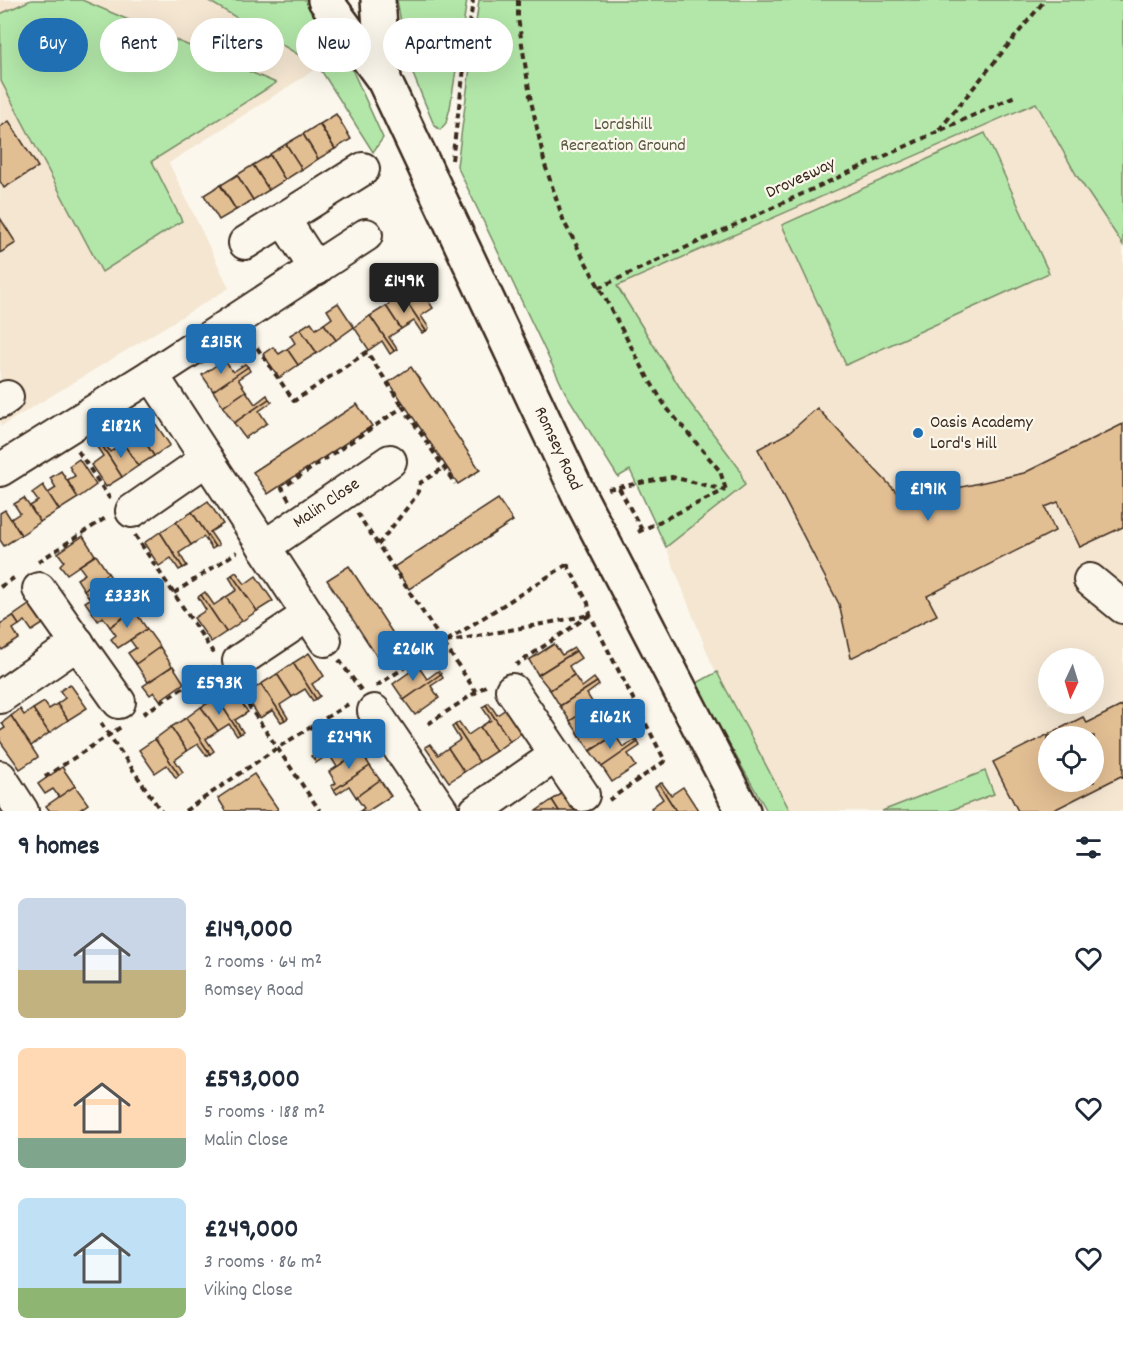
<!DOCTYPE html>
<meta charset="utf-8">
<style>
:root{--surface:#fff;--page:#f6f6f7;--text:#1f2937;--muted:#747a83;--accent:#1f6fb2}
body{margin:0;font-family:Dekko,sans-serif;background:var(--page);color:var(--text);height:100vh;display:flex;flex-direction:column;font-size:22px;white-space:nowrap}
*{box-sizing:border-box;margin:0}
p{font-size:20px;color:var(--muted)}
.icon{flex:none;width:33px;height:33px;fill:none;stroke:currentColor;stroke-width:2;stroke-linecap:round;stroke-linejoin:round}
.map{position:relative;height:811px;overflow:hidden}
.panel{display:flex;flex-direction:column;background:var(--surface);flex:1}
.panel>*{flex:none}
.banner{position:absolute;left:18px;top:18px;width:600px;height:54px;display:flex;gap:12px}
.needle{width:39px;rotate:184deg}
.controls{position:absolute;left:1038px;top:648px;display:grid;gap:12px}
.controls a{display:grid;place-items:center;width:66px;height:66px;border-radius:50%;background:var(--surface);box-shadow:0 6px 24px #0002;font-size:30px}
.price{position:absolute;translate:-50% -51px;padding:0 14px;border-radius:6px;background:var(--accent);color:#fff;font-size:20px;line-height:39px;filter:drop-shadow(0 2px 3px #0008)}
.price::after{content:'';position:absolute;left:50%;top:36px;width:18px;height:14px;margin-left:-9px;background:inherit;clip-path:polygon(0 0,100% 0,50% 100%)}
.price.active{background:#222;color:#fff}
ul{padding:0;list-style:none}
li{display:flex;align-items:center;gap:18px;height:150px;padding:0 18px}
li span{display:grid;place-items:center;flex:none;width:168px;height:120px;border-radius:9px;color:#555}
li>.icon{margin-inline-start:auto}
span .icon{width:72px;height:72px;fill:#fffc;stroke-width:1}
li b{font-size:26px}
h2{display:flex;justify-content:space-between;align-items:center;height:72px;padding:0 18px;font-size:26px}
.tag{padding:0 21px;border-radius:27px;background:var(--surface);box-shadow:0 6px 24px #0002;font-size:21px;line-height:54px}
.tag.active{background:var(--accent);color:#fff}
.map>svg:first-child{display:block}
</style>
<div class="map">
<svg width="1123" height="811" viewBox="0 0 1123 811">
<rect width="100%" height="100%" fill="#fbf7ec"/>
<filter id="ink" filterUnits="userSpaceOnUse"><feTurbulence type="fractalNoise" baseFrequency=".0167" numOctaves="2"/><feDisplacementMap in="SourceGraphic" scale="12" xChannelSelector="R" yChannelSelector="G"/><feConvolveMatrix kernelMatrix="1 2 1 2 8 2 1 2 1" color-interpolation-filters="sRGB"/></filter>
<g filter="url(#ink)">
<g fill="#f4e6d1" fill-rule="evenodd">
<polygon points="0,0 207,0 319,67 169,163 229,288 0,427"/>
<path d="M 1036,103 L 1077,176 L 1123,245 L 1123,811 L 790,811 L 711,662 L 666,547 L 745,484 L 739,468 L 687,399 L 617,286 ZM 1048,658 L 1094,658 L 1094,704 L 1048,704 ZM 1048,736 L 1094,736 L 1094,782 L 1048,782 Z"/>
</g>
<g fill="#b3e7a9" stroke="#778864" stroke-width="1.5">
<polygon points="31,0 82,0 276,83 152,161 182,221 102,272 1,81 0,14"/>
<polygon points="207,0 307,0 327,22 342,47 383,138 373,152 319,67"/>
<polygon points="397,0 467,0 450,108 446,123 440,130 434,125 408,62"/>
<polygon points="479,0 1123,0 1123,245 1077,176 1036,103 617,286 687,399 739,468 745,485 666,547 630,470 618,477 565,392 457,166"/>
<polygon points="985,133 1049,273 846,365 782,225"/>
<polygon points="717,672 790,811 767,811 695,684"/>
<polygon points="985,771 994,794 949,811 882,811"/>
</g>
<g fill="#e2be93" stroke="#3b2a1e" stroke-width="1.5" fill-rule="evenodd">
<polygon points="336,114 351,139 335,149 320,124"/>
<polygon points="9,121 38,167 4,188 0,181 0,127"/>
<polygon points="319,124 335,149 318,159 303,134"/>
<polygon points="303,134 318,159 302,170 286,144"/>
<polygon points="286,144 302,169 285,180 270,154"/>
<polygon points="270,155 285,180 269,190 253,165"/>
<polygon points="253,165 269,190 253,200 237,175"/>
<polygon points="237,175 253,200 236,210 221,185"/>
<polygon points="220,185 236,210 219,220 204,195"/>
<polygon points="0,218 16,243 0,253"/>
<polygon points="418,285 433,308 421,316 429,328 426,331 402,295"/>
<polygon points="402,295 426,331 422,333 414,321 401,329 386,306"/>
<polygon points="338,303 354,327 336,340 324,324 332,318 327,310"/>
<polygon points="386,306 401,329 389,337 397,349 394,351 370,316"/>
<polygon points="370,316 394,351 390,354 382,341 369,350 354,327"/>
<polygon points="311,322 316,329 324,324 336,340 317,353 300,329"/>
<polygon points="300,329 317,353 298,365 287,349 295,343 290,335"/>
<polygon points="273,347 279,354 287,349 298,365 279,378 263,354"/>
<polygon points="224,360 233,372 245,364 248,367 213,391 202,375"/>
<polygon points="248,367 250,371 238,379 246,391 223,407 213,391"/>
<polygon points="411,367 480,470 458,484 389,382"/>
<polygon points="246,391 255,404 267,395 269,399 234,423 223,407"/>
<polygon points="269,399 272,402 259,411 267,423 245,438 234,423"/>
<polygon points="357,404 372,426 268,494 253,472"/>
<polygon points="817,408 904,500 1024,473 1123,424 1123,527 1080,547 1058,502 1045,507 1055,531 927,596 937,615 851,658 839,604 758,449 790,432"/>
<polygon points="134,418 142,431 155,423 170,445 154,456 131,420"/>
<polygon points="131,420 154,456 138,466 123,443 135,435 127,423"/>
<polygon points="102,439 110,452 123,443 138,466 122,477 99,441"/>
<polygon points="99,441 122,477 106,487 91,465 103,456 95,444"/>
<polygon points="79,459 96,485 78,498 67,480 75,476 69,466"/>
<polygon points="61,471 78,498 59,510 48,493 56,488 50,478"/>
<polygon points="43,485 59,510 40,522 30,506 38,501 32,493"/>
<polygon points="24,498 40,522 21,535 11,519 20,513 14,504"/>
<polygon points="498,499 513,521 409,589 394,567"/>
<polygon points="208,501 223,524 210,532 219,545 215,547 192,512"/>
<polygon points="5,510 21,535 4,546 0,540 0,513"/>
<polygon points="192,512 215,547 212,549 204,537 191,545 176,522"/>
<polygon points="176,522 191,545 179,553 187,566 183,568 160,532"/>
<polygon points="160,532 183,568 179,570 171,558 159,566 144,543"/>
<polygon points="83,536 95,555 67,574 60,565 64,561 58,553"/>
<polygon points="96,555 108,573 84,590 77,579 85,574 79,566"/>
<polygon points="349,566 405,652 383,666 327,580"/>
<polygon points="236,572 245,584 256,576 273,601 257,611 232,575"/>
<polygon points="108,573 121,592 92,612 85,602 90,599 84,590"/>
<polygon points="232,575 257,611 242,621 226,597 237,590 229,577"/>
<polygon points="121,592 134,610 110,627 103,617 98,621 92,612"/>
<polygon points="205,592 214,605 226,597 242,621 226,632 201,595"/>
<polygon points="201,595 226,632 211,642 194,618 206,610 198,597"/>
<polygon points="36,600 49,620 32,631 25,621 19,625 13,616"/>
<polygon points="134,610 147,629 118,648 111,639 116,635 110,627"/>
<polygon points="13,616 19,625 13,629 19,639 2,650 0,647 0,624"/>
<polygon points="147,629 160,647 136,664 128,653 136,648 130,640"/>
<polygon points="554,644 562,655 574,648 576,651 538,675 529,660"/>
<polygon points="160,647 172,666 148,682 136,664"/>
<polygon points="576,651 581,658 569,666 574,675 550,690 538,675"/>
<polygon points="309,653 324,676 312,684 320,696 316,699 293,663"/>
<polygon points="293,663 316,699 313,701 305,689 292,697 277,674"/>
<polygon points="173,666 184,683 160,700 154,692 150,695 143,686"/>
<polygon points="418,666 427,679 438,671 441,674 404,700 393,684"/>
<polygon points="277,674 292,697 280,705 288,718 285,720 261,684"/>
<polygon points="441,674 443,678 431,686 439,698 415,715 404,700"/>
<polygon points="574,675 582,687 594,678 597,682 560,706 550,690"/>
<polygon points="597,682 599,685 587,694 594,705 570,721 560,706"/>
<polygon points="70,684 87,708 68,720 57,704 65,698 60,691"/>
<polygon points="261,684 285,720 281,722 273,710 260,718 245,695"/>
<polygon points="231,687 248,712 235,720 243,732 240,734 217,698"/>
<polygon points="217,698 240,734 237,736 229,724 218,731 201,707"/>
<polygon points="44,702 49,709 57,704 68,720 49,733 33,709"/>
<polygon points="489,703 497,715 509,707 526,730 510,741 486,705"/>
<polygon points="486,705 510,741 496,751 480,727 491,720 482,707"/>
<polygon points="594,705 602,717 615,708 617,712 580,736 570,721"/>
<path d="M 1123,705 L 1123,778 L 1121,776 L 1052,811 L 1018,811 L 993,762 L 1083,717 L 1087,723 ZM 1048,736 L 1094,736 L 1094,782 L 1048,782 Z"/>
<polygon points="201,707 218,731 206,739 214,751 210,754 186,718"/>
<polygon points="20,709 24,715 33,709 49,733 31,746 11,716"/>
<polygon points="617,712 620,716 607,724 615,735 590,751 580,736"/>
<polygon points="11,716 38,757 20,769 0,741 0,731 5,728 2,723"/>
<polygon points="186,718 210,754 207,756 198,744 187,751 171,727"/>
<polygon points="340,720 350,735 314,759 311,756 324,747 316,736"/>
<polygon points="459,722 468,735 480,727 496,751 479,762 455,725"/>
<polygon points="455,725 479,762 464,772 448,748 460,740 452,727"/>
<polygon points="171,727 187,751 175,760 183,772 179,775 155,739"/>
<polygon points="350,735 361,751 337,767 329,754 316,763 314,759"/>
<polygon points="615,735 623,747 636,739 638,742 602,767 590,751"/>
<polygon points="155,739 179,775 176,778 167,765 155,773 139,750"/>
<polygon points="638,742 640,746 628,754 636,766 612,782 602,767"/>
<polygon points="430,744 438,755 448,748 464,772 449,782 425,747"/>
<polygon points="361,751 370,766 334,790 331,786 336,783 329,772"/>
<polygon points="370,766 380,780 356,797 349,786 337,794 334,790"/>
<polygon points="62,767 75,786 59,797 53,789 45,794 38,784"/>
<polygon points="254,774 278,809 275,811 226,811 218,798"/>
<polygon points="380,780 391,796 368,811 360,811 364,808 356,797"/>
<polygon points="662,783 671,795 683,787 698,810 676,811 659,784"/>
<polygon points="659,784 676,811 653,811 651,808 663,799 655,787"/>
<polygon points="75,786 88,804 78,811 50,811 46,806"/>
<polygon points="566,791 579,811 559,811 552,800"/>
<polygon points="552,800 559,811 536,811"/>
</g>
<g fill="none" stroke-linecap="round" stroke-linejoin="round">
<defs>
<g id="minor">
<polyline points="284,220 316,269"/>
<polyline points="245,243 363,169"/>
<polyline points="152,375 325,640"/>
<polyline points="0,402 7,397"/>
<polyline points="0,470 152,375 366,235"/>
<polyline points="132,511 207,459"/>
<polyline points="264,547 390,461"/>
<polyline points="1090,580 1123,607"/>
<polyline points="39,589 119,702"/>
<polyline points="239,661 308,615"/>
<polyline points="512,690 583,795"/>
<polyline points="0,697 78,643"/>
<polyline points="374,711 442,811"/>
<polyline points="0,777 22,811"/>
<polyline points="476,811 556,755"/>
</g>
<g id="major">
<polyline points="325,0 384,80 580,497 743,811"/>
<polyline points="378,0 384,80"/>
</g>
</defs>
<use href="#minor" stroke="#3b2a1e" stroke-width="36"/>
<use href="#major" stroke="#3b2a1e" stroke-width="38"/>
<g stroke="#3b2a1e" stroke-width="4" stroke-dasharray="6 4.5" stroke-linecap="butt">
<polyline points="518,0 518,18 530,96 545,165 564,222 648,378 666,407 720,471 726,490"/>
<polyline points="939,130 1045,0"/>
<polyline points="452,160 473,0"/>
<polyline points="598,288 1015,96"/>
<polyline points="251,339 294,401 367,352 403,407"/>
<polyline points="78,451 110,499"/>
<polyline points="619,488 642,530"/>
<polyline points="608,489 672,477 725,490"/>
<polyline points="289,500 282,488 403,407 455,484"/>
<polyline points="357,513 476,692"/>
<polyline points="638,532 725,490"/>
<polyline points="135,535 214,654"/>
<polyline points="378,545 417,495 420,483 445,467"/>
<polyline points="38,562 107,517"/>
<polyline points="567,564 588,603 590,615 665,761 609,800"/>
<polyline points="0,587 17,576"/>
<polyline points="174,593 237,552"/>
<polyline points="446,642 590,615 516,665"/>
<polyline points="339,660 361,690"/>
<polyline points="376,686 571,562"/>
<polyline points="236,687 320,811"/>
<polyline points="143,714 215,667"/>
<polyline points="101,723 161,811"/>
<polyline points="428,724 487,685"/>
<polyline points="45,777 121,727"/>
<polyline points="185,811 277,748 350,703"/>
</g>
<use href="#minor" stroke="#fbf7ec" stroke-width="32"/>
<use href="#major" stroke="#fbf7ec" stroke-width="33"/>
</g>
</g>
<circle fill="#1f6fb2" stroke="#fbf7ec" stroke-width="2" cx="918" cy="433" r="6"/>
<g text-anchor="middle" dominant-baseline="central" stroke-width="4.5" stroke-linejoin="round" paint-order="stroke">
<g font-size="18" fill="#595941" stroke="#fbf7ec">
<text x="623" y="125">Lordshill<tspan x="623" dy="21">Recreation Ground</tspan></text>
</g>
<g font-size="18" fill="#3b2a1e" stroke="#fbf7ec">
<text transform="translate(801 179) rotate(-25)">Drovesway</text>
<text transform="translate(557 449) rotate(65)">Romsey Road</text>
<text transform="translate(327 504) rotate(-34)">Malin Close</text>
</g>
<g font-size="18" fill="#3b2a1e" stroke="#fbf7ec" text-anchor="start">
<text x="930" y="423">Oasis Academy<tspan x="930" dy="21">Lord's Hill</tspan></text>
</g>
</g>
</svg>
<div class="controls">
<a><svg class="needle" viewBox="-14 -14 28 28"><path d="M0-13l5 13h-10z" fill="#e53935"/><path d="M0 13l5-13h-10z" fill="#747a83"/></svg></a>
<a><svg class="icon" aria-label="locate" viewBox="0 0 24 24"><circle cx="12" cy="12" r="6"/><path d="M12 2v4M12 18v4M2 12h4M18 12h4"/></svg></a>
</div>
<b class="price active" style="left:404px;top:314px">£149K</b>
<b class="price" style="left:221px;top:375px">£315K</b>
<b class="price" style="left:121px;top:459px">£182K</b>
<b class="price" style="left:928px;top:522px">£191K</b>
<b class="price" style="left:127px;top:629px">£333K</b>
<b class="price" style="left:413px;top:682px">£261K</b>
<b class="price" style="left:219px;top:716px">£593K</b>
<b class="price" style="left:610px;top:750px">£162K</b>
<b class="price" style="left:349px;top:770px">£249K</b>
<div class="banner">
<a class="tag active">Buy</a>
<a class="tag">Rent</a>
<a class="tag">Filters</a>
<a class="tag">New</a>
<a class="tag">Apartment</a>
</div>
</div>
<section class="panel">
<h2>9 homes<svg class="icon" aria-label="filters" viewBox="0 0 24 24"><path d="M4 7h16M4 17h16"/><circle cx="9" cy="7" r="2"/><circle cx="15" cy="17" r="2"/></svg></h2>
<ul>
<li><span style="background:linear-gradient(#c9d6e8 60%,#c2b280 0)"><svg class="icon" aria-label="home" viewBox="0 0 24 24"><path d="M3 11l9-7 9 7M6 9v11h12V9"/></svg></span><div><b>£149,000</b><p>2 rooms · 64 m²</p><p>Romsey Road</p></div><svg class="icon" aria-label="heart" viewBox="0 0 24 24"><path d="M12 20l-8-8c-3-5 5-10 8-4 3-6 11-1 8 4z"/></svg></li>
<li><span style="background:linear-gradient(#ffd9b3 75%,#7fa58c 0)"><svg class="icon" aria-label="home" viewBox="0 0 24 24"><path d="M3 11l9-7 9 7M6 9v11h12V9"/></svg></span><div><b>£593,000</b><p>5 rooms · 188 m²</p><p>Malin Close</p></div><svg class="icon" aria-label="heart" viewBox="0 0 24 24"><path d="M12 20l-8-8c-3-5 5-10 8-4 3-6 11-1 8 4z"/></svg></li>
<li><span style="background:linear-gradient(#bfe0f5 75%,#8fb573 0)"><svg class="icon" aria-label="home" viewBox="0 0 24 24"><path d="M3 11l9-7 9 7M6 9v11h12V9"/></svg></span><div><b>£249,000</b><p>3 rooms · 86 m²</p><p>Viking Close</p></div><svg class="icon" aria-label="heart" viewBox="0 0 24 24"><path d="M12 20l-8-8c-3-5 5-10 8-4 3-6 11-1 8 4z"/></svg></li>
</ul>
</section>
